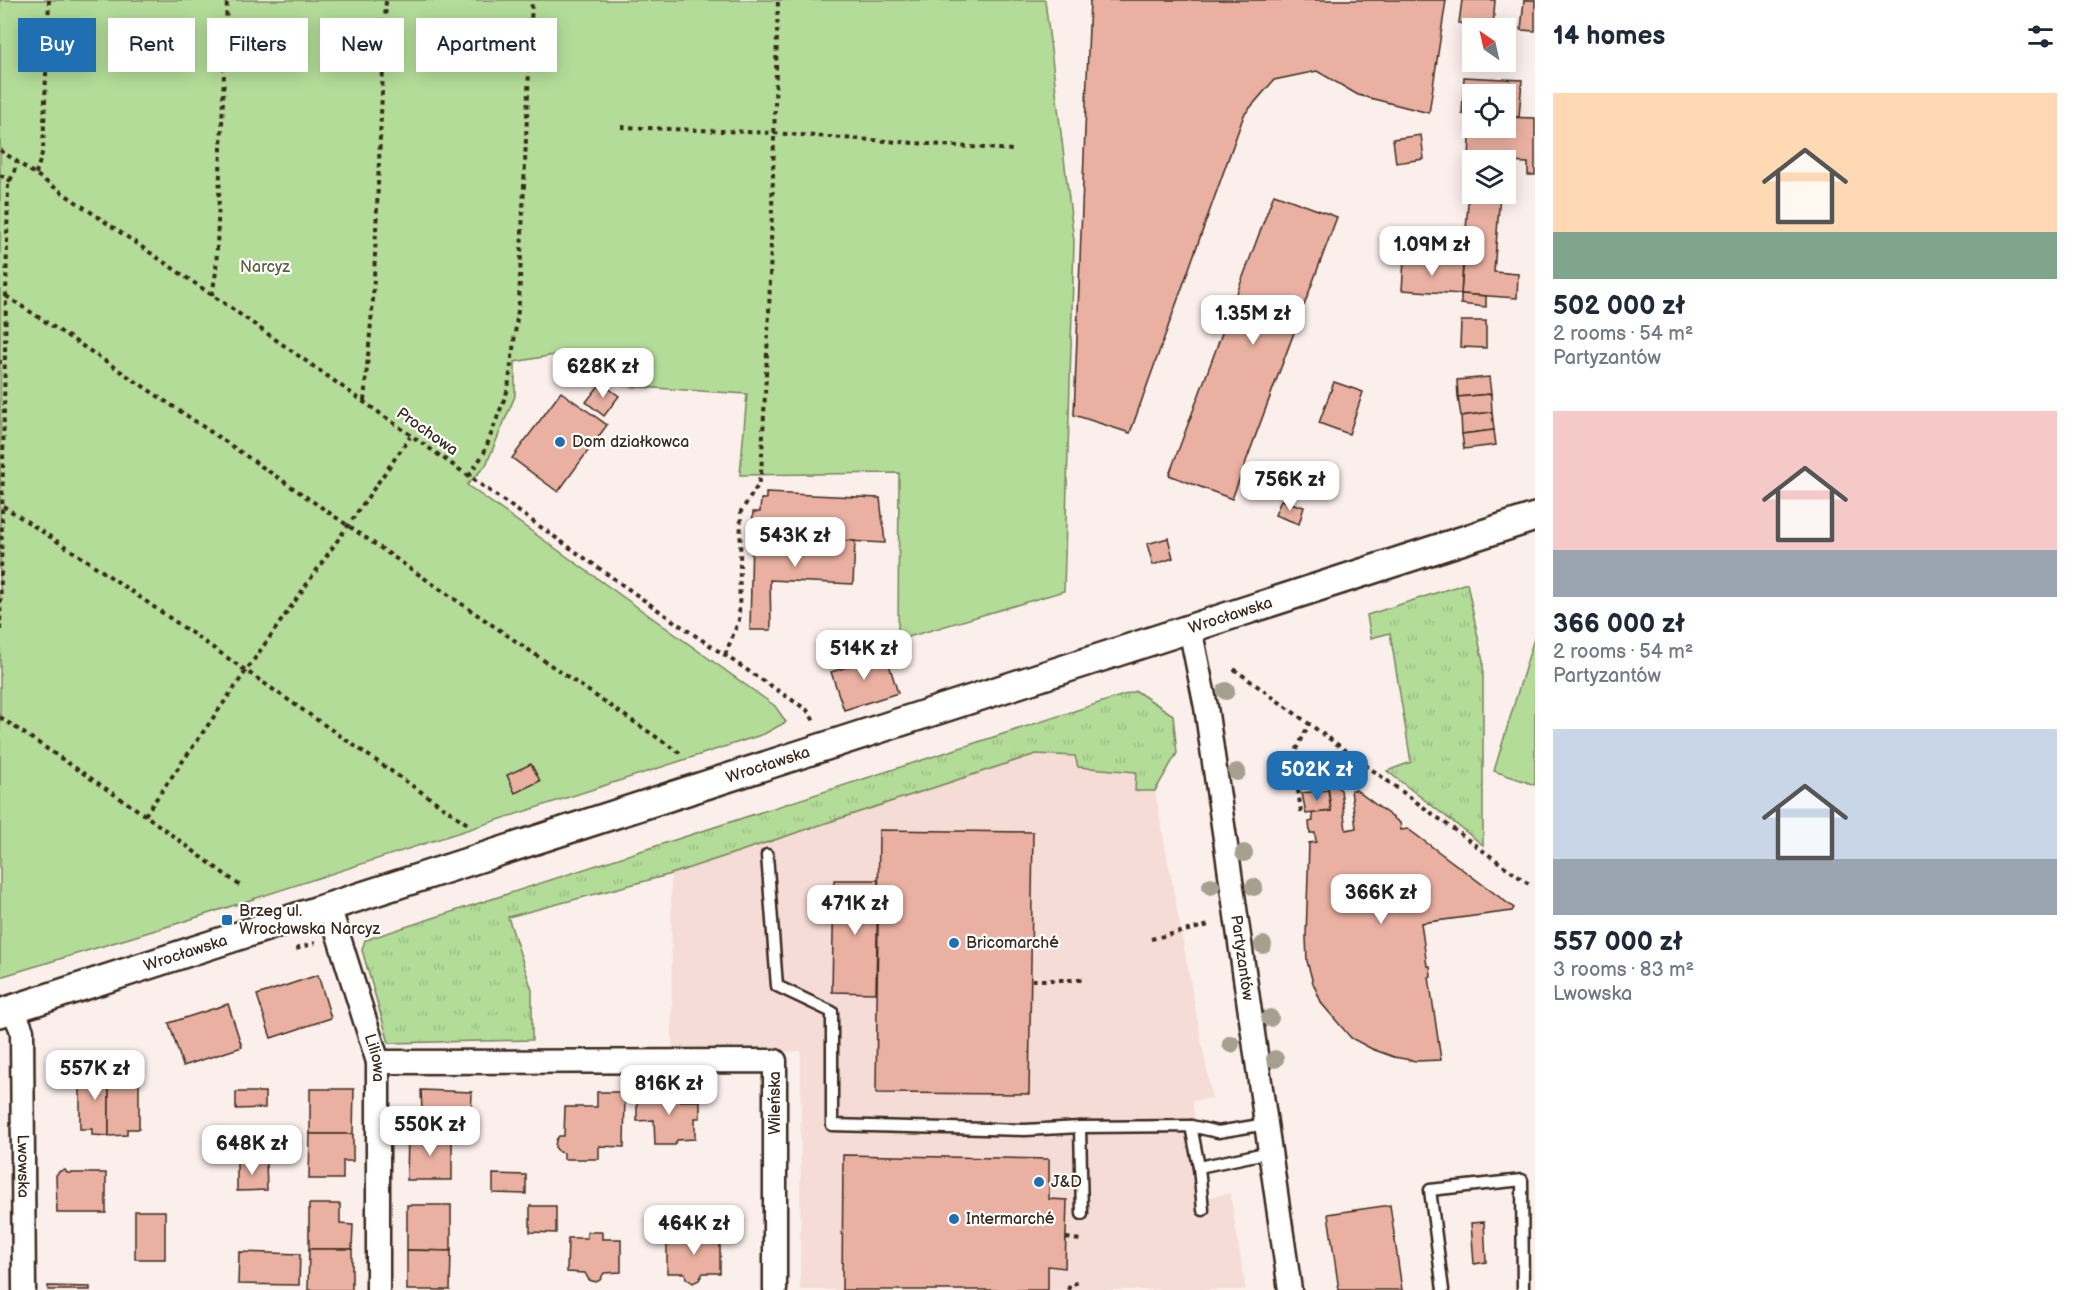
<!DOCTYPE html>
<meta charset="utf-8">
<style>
:root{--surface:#fff;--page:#f2f2f3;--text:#1f2937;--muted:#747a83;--accent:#1f6fb2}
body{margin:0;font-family:"Balsamiq Sans",sans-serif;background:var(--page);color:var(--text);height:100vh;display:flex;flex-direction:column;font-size:22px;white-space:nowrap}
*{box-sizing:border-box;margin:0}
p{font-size:20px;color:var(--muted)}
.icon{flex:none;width:33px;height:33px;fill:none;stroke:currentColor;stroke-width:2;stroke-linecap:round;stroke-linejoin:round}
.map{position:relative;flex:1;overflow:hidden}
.sheet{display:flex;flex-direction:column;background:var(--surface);width:540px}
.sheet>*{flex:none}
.banner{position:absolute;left:18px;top:18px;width:570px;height:54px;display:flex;gap:12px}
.needle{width:39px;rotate:326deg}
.controls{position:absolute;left:1462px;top:18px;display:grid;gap:12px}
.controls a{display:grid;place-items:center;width:54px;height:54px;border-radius:0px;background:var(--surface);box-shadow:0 3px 15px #0003;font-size:30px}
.price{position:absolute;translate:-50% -51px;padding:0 14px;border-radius:12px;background:#fff;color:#222;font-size:20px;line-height:39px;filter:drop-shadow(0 2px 3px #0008)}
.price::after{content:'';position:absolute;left:50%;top:36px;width:18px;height:14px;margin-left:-9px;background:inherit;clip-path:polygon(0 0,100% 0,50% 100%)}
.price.on{background:var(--accent);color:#fff}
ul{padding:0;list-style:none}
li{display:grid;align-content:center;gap:12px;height:318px;padding:0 18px}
li span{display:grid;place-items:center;height:186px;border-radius:0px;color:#555}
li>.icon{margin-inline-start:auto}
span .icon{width:108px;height:108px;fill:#fffc;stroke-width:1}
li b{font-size:26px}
h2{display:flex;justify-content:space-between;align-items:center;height:72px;padding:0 18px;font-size:26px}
.pill{padding:0 21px;border-radius:0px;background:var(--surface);box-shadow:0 3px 15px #0003;font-size:21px;line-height:54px}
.pill.on{background:var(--accent);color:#fff}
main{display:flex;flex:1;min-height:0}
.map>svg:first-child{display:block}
</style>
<main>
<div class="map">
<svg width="1535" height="1290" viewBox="0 0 1535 1290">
<defs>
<pattern id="grass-tufts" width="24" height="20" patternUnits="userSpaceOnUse" patternTransform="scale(1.5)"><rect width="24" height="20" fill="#b3dc98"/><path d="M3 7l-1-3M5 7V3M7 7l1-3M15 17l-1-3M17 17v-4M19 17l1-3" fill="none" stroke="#9bbd83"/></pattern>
</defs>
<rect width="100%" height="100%" fill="#fbefec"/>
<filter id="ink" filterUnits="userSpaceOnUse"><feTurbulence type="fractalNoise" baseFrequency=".0167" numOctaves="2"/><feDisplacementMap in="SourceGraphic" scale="12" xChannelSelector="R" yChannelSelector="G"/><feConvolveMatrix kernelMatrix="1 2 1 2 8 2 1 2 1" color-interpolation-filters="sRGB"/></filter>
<g filter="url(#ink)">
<polygon fill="#f6dcd6" points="1036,754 1075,756 1078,767 1137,772 1135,791 1155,791 1212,1098 1192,1101 1209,1197 1230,1193 1246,1290 800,1290 801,1051 739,1053 672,1050 671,874"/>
<g fill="url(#grass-tufts)" stroke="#77835b" stroke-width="1.5">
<polygon points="1467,583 1483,662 1483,845 1387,771 1411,762 1390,633 1371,638 1367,615"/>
<polygon points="1136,691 1173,715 1177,753 1155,791 1135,791 1136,772 1078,767 1075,756 1036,754 668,875 508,917 532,990 532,1040 389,1043 362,950 365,940"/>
</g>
<g fill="#b3dc98" stroke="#77835b" stroke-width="1.5">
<polygon points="0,0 1045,0 1074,241 1064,591 898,640 899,473 740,475 747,394 623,386 571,352 515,362 515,396 486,465 467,485 775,706 786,722 764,734 179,923 0,977"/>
<polygon points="1535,635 1535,785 1494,771"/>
</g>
<g fill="#eab1a2" stroke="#3b2a1e" stroke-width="1.5">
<polygon points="1090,0 1446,0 1429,113 1358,95 1317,71 1274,80 1244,115 1130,433 1074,415"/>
<polygon points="1462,0 1495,0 1493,27 1459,23"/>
<polygon points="1524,0 1535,0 1535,31 1521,30"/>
<polygon points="1464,77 1522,80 1519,117 1506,117 1506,94 1473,94 1473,115 1462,114"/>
<polygon points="1471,115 1473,115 1473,128 1506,128 1506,117 1535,118 1535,175 1528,175 1528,163 1469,160"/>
<polygon points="1421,135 1424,159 1396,163 1393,139"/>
<polygon points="1469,191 1473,192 1473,194 1500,194 1494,272 1518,274 1517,298 1461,294"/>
<polygon points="1274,194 1337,217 1232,499 1169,475"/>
<polygon points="1404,260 1463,264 1461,294 1402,290"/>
<polygon points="1461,294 1486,296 1486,307 1461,304"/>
<polygon points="1461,321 1486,321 1486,348 1460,347"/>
<polygon points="1489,377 1491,394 1458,397 1457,380"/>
<polygon points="1334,382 1363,392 1349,434 1319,423"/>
<polygon points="601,383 619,396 604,416 586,402"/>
<polygon points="561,392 607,425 558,492 512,458"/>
<polygon points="1491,394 1492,412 1461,416 1458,397"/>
<polygon points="1492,412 1494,430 1462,434 1461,416"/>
<polygon points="1494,430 1496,445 1464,449 1462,434"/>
<polygon points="766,493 880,498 885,543 752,536 753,512 760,512 761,499 766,499"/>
<polygon points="1281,500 1304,507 1299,524 1275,515"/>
<polygon points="752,536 855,541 853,584 770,580 771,630 750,630"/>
<polygon points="1168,538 1173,558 1153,565 1147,544"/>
<polygon points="865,651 868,660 886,655 898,693 844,710 831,672 854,665 851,655"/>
<polygon points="531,764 540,781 515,793 507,775"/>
<polygon points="1332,784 1341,790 1346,830 1356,828 1351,790 1356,790 1400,823 1401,830 1408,829 1514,908 1512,911 1421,923 1427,966 1430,966 1431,977 1429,977 1441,1060 1416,1061 1394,1057 1372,1049 1351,1038 1322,1004 1313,983 1307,961 1306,937 1309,843 1316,842 1315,833 1310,833 1309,822 1313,821 1312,813 1331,811 1328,785"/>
<polygon points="1328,790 1331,811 1306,814 1302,793"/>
<polygon points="879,830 1033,832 1029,1094 876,1093"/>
<polygon points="834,880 878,880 876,993 832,992"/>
<polygon points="318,975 331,1018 271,1038 257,995"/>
<polygon points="228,1004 242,1047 183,1066 169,1023"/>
<polygon points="80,1069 109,1069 109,1136 92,1135 92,1129 80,1129"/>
<polygon points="109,1069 139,1069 139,1129 127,1129 127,1135 109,1136"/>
<polygon points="310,1089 354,1089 353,1134 310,1134"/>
<polygon points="421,1090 472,1092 471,1118 452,1118 452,1135 408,1134 408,1110 422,1110"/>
<polygon points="236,1092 265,1092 265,1108 236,1109"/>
<polygon points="597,1092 625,1092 624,1147 599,1146 599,1159 564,1159 564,1153 559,1152 555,1147 556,1140 559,1136 564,1136 565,1107 597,1107"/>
<polygon points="637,1093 678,1093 678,1101 700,1101 700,1118 695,1118 695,1139 677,1140 675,1145 655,1145 654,1120 637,1121"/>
<polygon points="310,1134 353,1134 353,1161 343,1161 343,1179 309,1179"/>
<polygon points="408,1134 452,1135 452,1180 407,1180"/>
<polygon points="843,1155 1049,1159 1049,1199 1067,1200 1065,1268 1048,1266 1048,1290 842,1290"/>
<polygon points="237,1161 266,1161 267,1190 237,1191"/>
<polygon points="65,1170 67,1173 106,1173 106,1213 57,1213 56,1175 60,1171"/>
<polygon points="493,1174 526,1175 526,1194 493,1193"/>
<polygon points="309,1204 340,1204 340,1224 353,1225 352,1249 309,1249"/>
<polygon points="407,1205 451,1205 451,1251 407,1250"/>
<polygon points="1390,1205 1402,1290 1339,1290 1328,1214"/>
<polygon points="530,1206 556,1206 556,1233 530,1232"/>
<rect x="135" y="1211" width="30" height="48"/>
<polygon points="1484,1222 1486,1262 1474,1264 1471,1223"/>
<polygon points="587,1232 602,1232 602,1239 621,1239 621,1272 604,1273 600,1280 596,1282 589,1280 585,1273 567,1272 568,1238 587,1238"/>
<polygon points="686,1232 701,1232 702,1240 720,1239 720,1273 703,1273 699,1280 693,1283 686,1278 685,1273 667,1273 667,1240 686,1239"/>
<polygon points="309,1249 352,1249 352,1290 308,1290"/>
<polygon points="407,1250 451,1251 450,1290 407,1290"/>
<polygon points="239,1252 300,1254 299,1285 238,1284"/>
<polygon points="48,1286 90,1287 90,1290 48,1290"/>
</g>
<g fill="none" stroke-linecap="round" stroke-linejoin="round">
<defs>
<g id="service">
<polyline points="767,855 777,986 832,1012 832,1125 1025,1130 1080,1127 1191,1126 1218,1132 1266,1124"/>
<polyline points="1191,1126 1199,1167 1203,1210"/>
<polyline points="1080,1127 1082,1214"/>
<polyline points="1199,1167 1270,1152"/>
<polyline points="1443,1290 1430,1190 1522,1180 1523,1290"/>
</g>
<g id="minor">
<path id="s1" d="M 1190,628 L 1206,707 L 1290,1290"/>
<path id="s2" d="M 329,906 L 378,1062 L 378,1290"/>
<path id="s3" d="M 13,1009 L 22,1031 L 24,1290"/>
<polyline points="378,1062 775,1061 775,1290"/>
</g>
<g id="tertiary">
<path id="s4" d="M 0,1013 L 1535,517"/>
</g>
</defs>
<use href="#service" stroke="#3b2a1e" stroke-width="15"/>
<use href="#minor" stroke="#3b2a1e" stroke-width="27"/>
<use href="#tertiary" stroke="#3b2a1e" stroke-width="32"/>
<g stroke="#3b2a1e" stroke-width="4" stroke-dasharray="4.5 4.5" stroke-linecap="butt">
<polyline points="621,127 773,133 1013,150"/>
<polyline points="0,150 231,308 675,622 807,710 814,721"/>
<polyline points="36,174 43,150 49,0"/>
<polyline points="0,175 11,181"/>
<polyline points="212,295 216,272 227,0"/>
<path d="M 6,296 C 235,444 457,603 683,755"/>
<polyline points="0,362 2,362"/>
<polyline points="364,401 373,300 386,0"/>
<polyline points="469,476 484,453 508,389 519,302 532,0"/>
<polyline points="3,506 89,562 469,825"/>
<polyline points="0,630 8,186 18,162"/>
<polyline points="725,655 739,620 741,511 757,487 761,475 769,313 778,0"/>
<polyline points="1234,669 1530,885"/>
<polyline points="0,717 145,815 242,887"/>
<polyline points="1301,812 1294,760 1296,751 1309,724"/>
<polyline points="145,815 410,437"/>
<polyline points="1151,939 1209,925"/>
<polyline points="296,949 315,943"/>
<polyline points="1032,980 1082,980"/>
<polyline points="1066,1238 1081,1240"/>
<polyline points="1068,1290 1070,1285 1082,1281"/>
</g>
<use href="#service" stroke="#fff" stroke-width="10"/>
<use href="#minor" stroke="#fff" stroke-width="22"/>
<use href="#tertiary" stroke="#fff" stroke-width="27"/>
</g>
<g fill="#a5a08f">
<circle cx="1226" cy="691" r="9"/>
<circle cx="1237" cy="772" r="9"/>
<circle cx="1244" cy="853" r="9"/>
<circle cx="1211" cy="886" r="9"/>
<circle cx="1254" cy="887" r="9"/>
<circle cx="1263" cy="945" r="9"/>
<circle cx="1270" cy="1018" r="9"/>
<circle cx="1231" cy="1044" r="9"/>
<circle cx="1275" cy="1059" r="9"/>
</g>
</g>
<g fill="#1f6fb2" stroke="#fff" stroke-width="2">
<circle cx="560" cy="442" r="6"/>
<rect x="221" y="914" width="12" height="12" rx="3"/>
<circle cx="954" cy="943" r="6"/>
<circle cx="1039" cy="1182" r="6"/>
<circle cx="954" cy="1219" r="6"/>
</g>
<g text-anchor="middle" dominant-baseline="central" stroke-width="4.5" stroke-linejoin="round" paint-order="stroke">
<g font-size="16" fill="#5f5f43" stroke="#fff">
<text x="265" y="267">Narcyz</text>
</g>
<g font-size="16" fill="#3b2a1e" stroke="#fff">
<text transform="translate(427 432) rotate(35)">Prochowa</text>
<text stroke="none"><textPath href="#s4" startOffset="1293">Wrocławska</textPath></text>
<text stroke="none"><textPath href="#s4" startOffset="807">Wrocławska</textPath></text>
<text stroke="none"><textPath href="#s4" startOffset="195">Wrocławska</textPath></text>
<text stroke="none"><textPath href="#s1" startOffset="334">Partyzantów</textPath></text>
<text stroke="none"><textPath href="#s2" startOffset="159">Liliowa</textPath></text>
<text transform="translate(775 1103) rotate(-90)">Wileńska</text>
<text stroke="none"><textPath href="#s3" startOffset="159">Lwowska</textPath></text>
</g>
<g font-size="16" fill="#3b2a1e" stroke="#fff" text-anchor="start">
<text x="572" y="442">Dom działkowca</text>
<text x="239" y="911">Brzeg ul.<tspan x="239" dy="18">Wrocławska Narcyz</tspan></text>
<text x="966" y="943">Bricomarché</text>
<text x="1051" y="1182">J&amp;D</text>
<text x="966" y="1219">Intermarché</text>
</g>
</g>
</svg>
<div class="controls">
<a><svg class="needle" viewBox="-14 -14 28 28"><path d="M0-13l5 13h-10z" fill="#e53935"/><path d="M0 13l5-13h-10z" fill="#747a83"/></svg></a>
<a><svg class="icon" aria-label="locate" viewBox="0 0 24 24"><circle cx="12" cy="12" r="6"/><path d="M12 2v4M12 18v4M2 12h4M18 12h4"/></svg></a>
<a><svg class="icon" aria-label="layers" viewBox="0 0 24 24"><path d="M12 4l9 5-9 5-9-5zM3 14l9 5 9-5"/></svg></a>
</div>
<b class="price" style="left:1432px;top:277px">1.09M zł</b>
<b class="price" style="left:1253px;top:346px">1.35M zł</b>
<b class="price" style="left:603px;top:399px">628K zł</b>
<b class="price" style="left:1290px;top:512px">756K zł</b>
<b class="price" style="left:795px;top:568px">543K zł</b>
<b class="price" style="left:864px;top:681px">514K zł</b>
<b class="price on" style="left:1317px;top:802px">502K zł</b>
<b class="price" style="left:1381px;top:925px">366K zł</b>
<b class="price" style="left:855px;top:936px">471K zł</b>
<b class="price" style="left:95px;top:1101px">557K zł</b>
<b class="price" style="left:669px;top:1116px">816K zł</b>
<b class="price" style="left:430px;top:1157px">550K zł</b>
<b class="price" style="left:252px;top:1176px">648K zł</b>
<b class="price" style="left:694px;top:1256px">464K zł</b>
<div class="banner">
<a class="pill on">Buy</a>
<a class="pill">Rent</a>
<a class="pill">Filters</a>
<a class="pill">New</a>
<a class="pill">Apartment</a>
</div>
</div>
<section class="sheet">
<h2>14 homes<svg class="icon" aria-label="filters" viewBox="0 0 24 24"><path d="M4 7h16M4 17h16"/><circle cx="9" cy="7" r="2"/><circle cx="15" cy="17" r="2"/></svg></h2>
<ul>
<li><span style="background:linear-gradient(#ffd9b3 75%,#7fa58c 0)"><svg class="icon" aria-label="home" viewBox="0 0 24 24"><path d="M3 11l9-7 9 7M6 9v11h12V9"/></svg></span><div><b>502 000 zł</b><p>2 rooms · 54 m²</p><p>Partyzantów</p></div></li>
<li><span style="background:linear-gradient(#f6c9c9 75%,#9aa5b1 0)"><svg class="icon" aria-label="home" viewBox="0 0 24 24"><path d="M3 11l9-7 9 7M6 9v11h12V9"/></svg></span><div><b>366 000 zł</b><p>2 rooms · 54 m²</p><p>Partyzantów</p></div></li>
<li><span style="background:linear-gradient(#c9d6e8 70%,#9aa5b1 0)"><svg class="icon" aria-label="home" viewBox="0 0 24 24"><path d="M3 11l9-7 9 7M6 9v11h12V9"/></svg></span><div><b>557 000 zł</b><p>3 rooms · 83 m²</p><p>Lwowska</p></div></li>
</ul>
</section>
</main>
